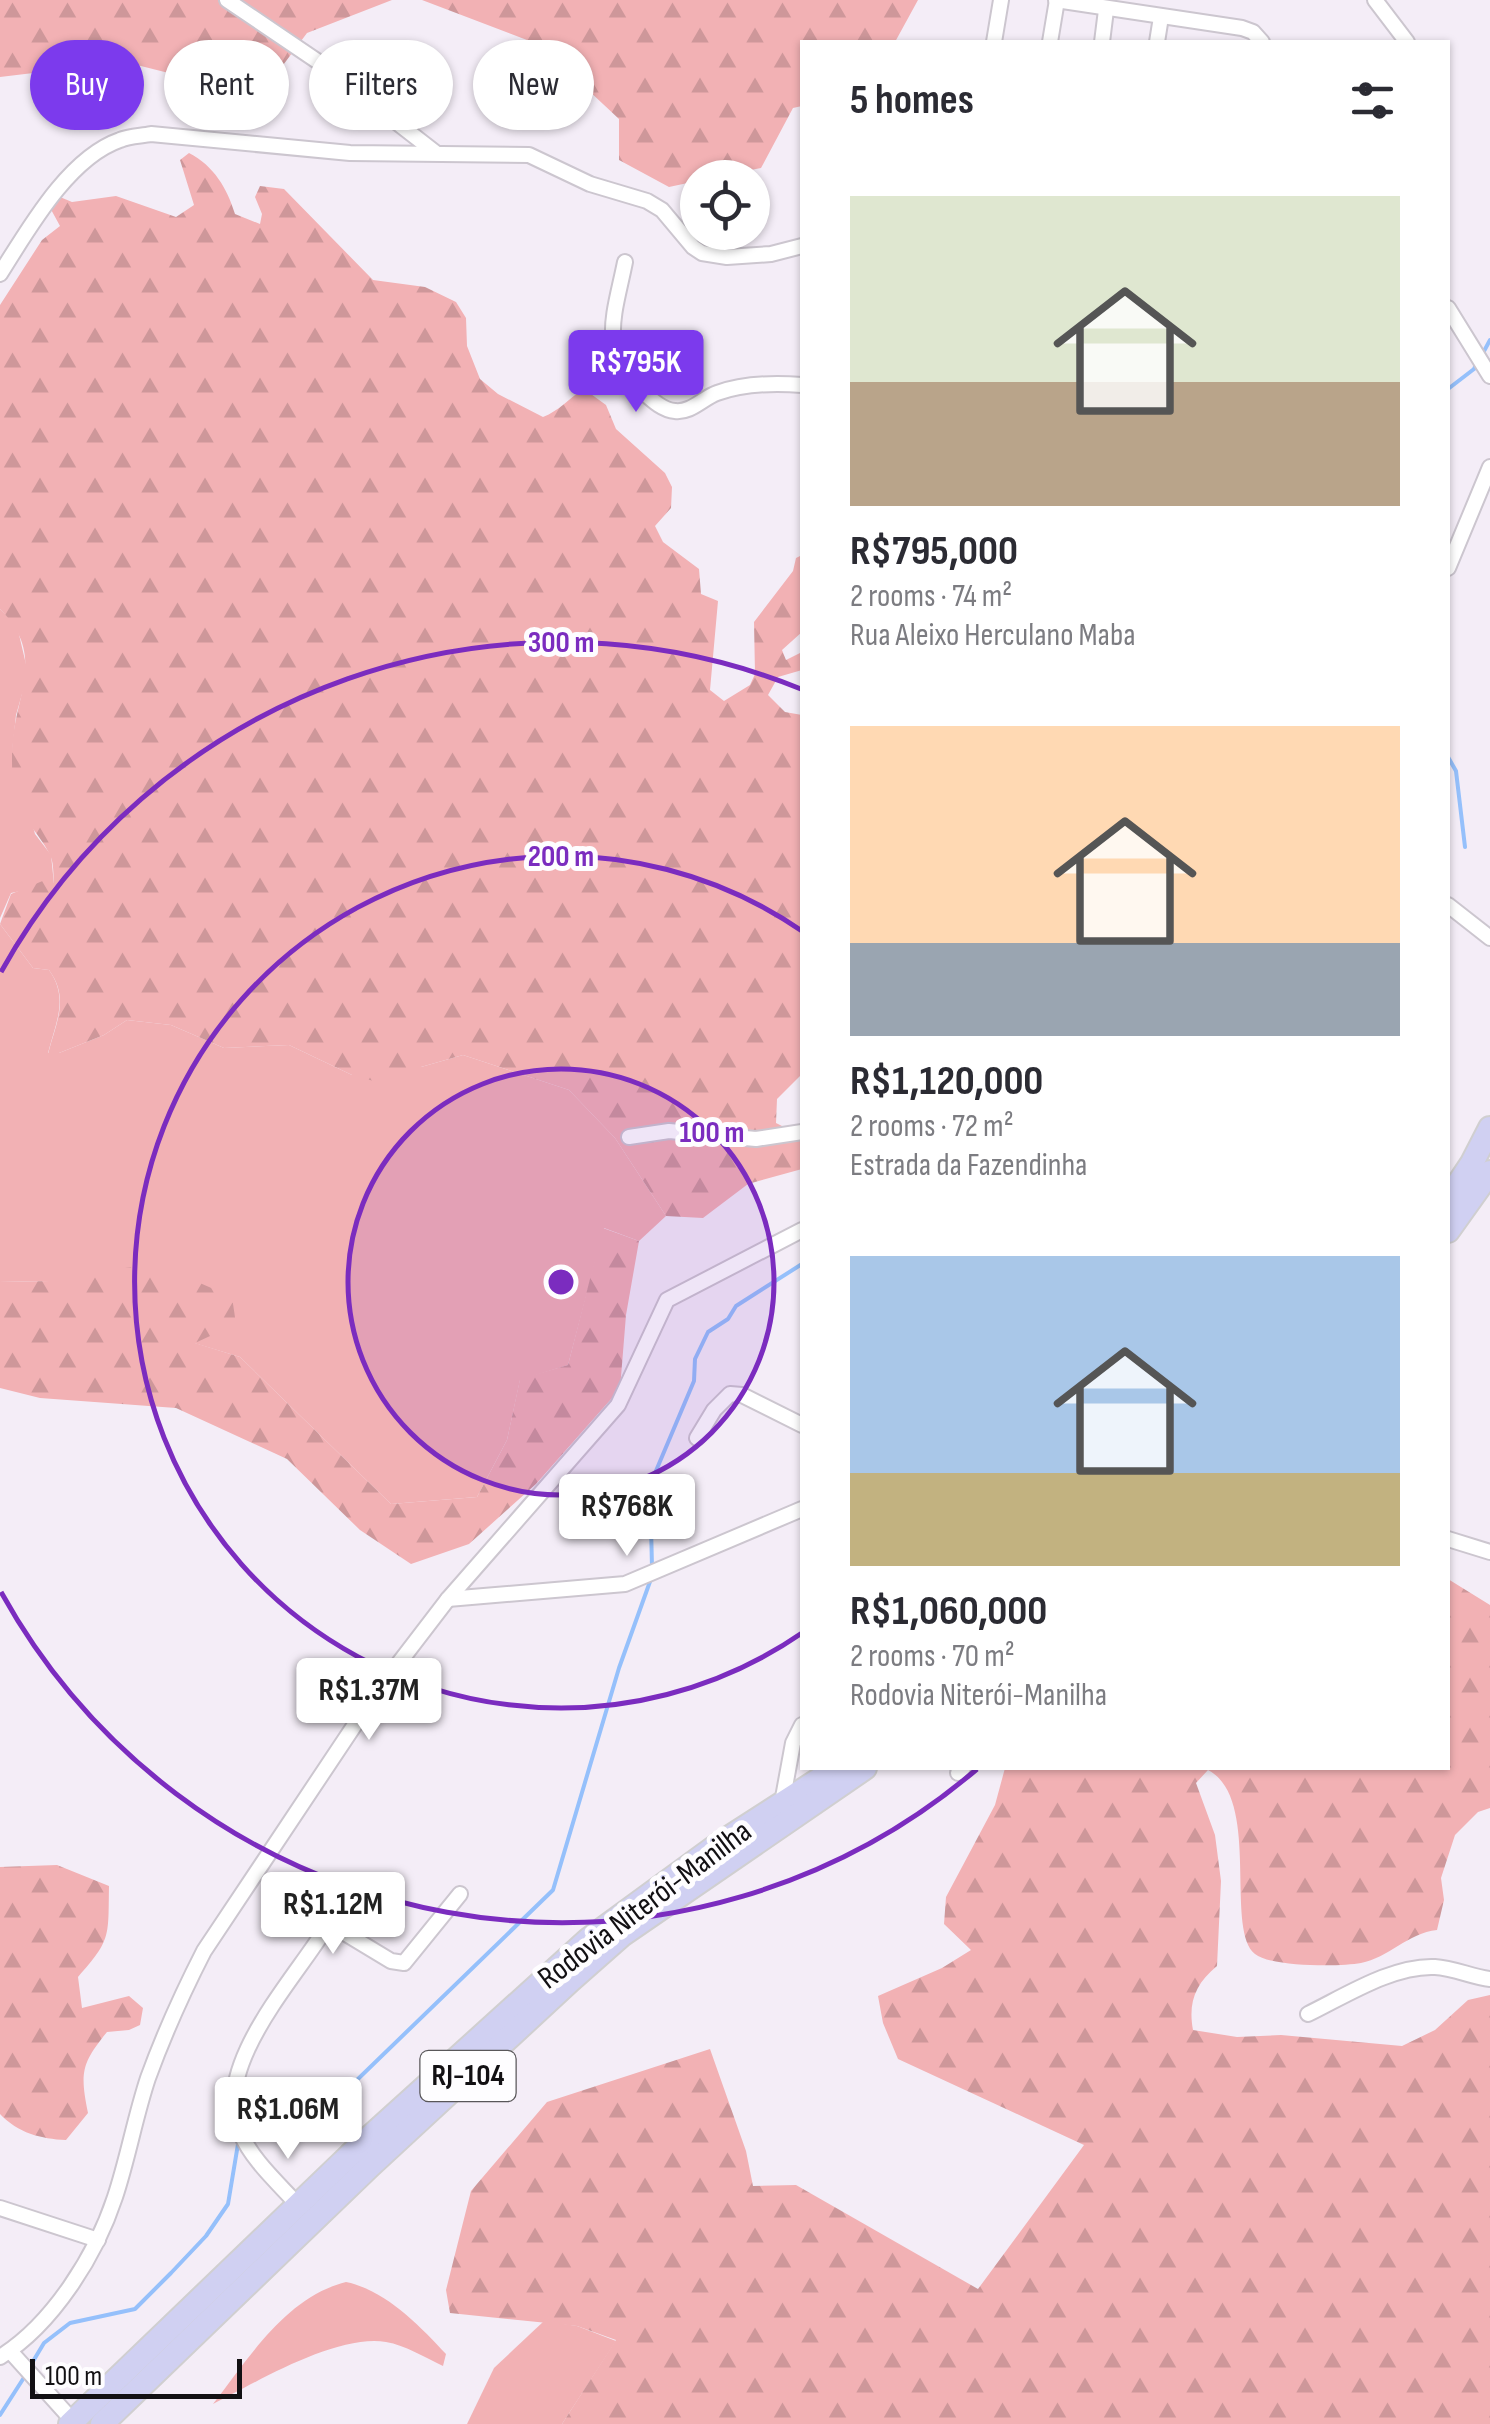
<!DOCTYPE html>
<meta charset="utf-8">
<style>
:root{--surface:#fff;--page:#f2f2f3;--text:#2b2b33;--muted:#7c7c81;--accent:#7c3aed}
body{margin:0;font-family:"Sofia Sans Condensed",sans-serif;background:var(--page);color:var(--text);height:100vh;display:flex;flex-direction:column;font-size:38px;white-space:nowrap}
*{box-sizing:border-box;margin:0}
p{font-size:32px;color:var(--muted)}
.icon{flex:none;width:55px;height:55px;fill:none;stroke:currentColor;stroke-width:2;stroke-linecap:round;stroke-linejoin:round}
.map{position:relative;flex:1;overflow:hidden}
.details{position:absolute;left:800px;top:40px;width:650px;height:1730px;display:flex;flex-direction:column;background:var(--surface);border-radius:0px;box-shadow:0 2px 8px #0004}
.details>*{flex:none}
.guide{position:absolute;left:30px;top:40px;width:620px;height:90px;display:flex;gap:20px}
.controls{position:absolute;left:680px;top:160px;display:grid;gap:20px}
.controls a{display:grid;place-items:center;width:90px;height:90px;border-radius:50%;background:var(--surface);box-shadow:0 2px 8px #0004;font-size:50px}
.scale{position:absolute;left:30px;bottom:25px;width:212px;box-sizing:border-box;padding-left:10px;border:5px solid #121013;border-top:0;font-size:28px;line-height:35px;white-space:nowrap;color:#121013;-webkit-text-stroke:8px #fefdff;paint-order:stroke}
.price{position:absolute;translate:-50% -85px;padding:0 22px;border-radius:10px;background:#fff;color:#222;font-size:32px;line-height:65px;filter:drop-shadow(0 2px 5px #0008)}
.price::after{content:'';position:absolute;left:50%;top:60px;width:30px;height:22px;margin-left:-15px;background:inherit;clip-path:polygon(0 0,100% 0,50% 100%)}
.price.active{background:var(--accent);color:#fff}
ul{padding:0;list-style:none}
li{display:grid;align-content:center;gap:20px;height:530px;padding:0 50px}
li span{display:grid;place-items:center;height:310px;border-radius:0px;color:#555}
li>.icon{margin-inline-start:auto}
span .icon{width:180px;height:180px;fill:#fffc;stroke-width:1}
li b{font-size:42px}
h2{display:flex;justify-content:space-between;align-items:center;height:120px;padding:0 50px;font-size:42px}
.tag{padding:0 35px;border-radius:45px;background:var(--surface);box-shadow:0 2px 8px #0004;font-size:35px;line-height:90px}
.tag.active{background:var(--accent);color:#fff}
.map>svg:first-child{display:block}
</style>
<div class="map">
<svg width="1490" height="2424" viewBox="0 0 1490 2424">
<defs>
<pattern id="forest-firs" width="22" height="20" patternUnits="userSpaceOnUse" patternTransform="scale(2.5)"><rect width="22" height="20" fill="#f2b1b4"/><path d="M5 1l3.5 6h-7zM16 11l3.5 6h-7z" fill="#ce979a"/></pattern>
</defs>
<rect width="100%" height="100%" fill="#f4edf7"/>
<g fill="#f2b1b4">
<polygon points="0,609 17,626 28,673 16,715 12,752 35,834 51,855 54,884 11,893 0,918"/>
<path d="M 0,924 L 33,968 L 49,970 C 69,998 56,1022 48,1053 L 59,1053 L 104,1035 L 127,1020 L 171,1025 L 224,1048 L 289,1045 L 352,1075 L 421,1067 L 463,1055 L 569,1090 L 615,1138 L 666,1216 L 639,1241 L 604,1228 L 568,1365 L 520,1380 L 507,1440 L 477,1497 L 391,1504 L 240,1357 L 194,1343 L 49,1281 L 0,1282 Z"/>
<path d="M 346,2282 C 385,2290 419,2325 446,2354 L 443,2366 C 426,2358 405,2345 386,2342 C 336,2334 257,2382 213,2404 C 249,2358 286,2297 346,2282 Z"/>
<polygon points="544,2321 577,2326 616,2341 562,2424 467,2424 494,2368"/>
</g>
<g fill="url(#forest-firs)">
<polygon points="0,0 392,0 307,33 260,96 125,62 0,77"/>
<polygon points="422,0 918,0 895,42 802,42 802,106 793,108 761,168 715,177 698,178 697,181 669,187 619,160 619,119 540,45"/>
<path d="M 189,153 C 214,166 227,188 235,214 L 260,224 L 262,214 L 255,197 L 260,186 L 284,189 L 373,280 L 425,287 L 456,302 L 466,318 L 467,346 L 480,379 L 498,394 L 543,417 C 559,411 569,398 584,389 L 606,405 L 616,429 L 665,473 L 672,487 L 671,508 L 655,526 L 663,542 L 699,569 L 701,594 L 718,601 L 710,690 L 724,701 L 750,685 L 755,674 L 754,622 L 793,571 L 796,558 L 802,555 L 802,632 L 782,650 L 786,660 L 802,652 L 802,670 L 778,677 L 768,695 L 785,712 L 802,715 L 802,1074 L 777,1099 L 776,1123 L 802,1136 L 802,1169 L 748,1184 L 703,1218 L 666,1216 L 615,1138 L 569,1090 L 463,1055 L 421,1067 L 406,1090 L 352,1075 L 289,1045 L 224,1048 L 171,1025 L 127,1020 L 104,1035 L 59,1053 L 48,1054 C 56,1022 70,999 49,970 L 33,968 L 0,924 L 11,894 L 45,880 L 54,883 C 53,873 54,861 49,853 C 39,833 19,816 14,793 C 12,781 12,766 12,754 C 12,698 49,658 0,609 L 0,305 L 42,240 L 60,226 L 48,204 L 60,197 L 72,202 L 116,196 L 176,217 L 194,205 L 180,160 Z"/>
<polygon points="603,1228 639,1241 626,1315 620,1389 536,1484 469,1544 411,1564 360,1530 287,1459 176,1408 40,1398 0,1388 0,1282 49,1281 154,1263 232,1297 236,1324 195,1343 240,1357 391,1504 477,1497 507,1440 520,1379 568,1365"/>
<path d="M 1448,1579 L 1490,1605 L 1490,1808 L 1478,1812 L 1455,1835 L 1441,1878 L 1444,1900 L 1437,1930 C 1408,1933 1388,1958 1361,1963 C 1340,1967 1271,1967 1255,1954 C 1224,1929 1262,1798 1208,1770 L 1196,1783 L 1215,1835 L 1221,1881 L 1217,1966 C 1195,1984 1188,2003 1193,2030 L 1237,2037 L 1281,2035 L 1402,2046 L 1435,2030 L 1468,2000 L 1490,1995 L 1490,2424 L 562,2424 L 616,2340 L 577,2326 L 450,2313 L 446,2290 L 471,2191 L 547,2102 L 710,2049 L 746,2151 L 753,2186 L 796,2185 L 978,2289 L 1084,2145 L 898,2059 L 883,2023 L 878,1996 L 942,1968 L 971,1950 L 944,1924 L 946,1897 L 995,1805 L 1005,1768 L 1448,1768 Z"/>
<path d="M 57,1865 L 109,1886 C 108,1936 112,1939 78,1977 L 82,2008 L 129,1996 L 143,2008 L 140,2025 L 129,2030 L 107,2032 C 81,2064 80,2073 88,2113 L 66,2140 C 41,2139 18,2133 0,2114 L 0,1867 Z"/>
</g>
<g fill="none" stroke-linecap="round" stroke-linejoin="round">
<g stroke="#95c0fb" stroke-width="4">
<polyline points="1483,353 1490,340"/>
<polyline points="1448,389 1474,369 1478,361"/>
<polyline points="1448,757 1456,771 1465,847"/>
<polyline points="652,1567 650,1485 694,1381 695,1359 708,1332 728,1319 736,1306 802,1264"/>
<polyline points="244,2137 266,2117 297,2116 327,2109 553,1890 619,1668 652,1576"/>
<polyline points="29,2368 44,2343 70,2323 135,2309 171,2273 206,2236 228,2204 238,2144"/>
<polyline points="0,2415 25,2376"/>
</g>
<defs>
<g id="minor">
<polyline points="227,0 323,65 436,153"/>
<polyline points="1056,0 1242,28 1253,32 1262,42"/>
<polyline points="1375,0 1407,42"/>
<polyline points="994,42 1001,0"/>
<polyline points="1050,42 1057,0"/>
<polyline points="1102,42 1106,10"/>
<polyline points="1157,42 1161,17"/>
<path d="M 625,262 C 615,313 597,352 642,391 C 651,399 662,410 675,411 C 691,413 703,398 717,393 C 742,384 776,383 802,385"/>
<path d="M 0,274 C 28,230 68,158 120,140 C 129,136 141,136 151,134 L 350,153 L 529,155 L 590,184 L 647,201 L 662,210 L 693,247 L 702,253 L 727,257 L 771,254 L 802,246"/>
<polyline points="1448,308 1490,376"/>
<polyline points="1448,568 1490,467"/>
<polyline points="1448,905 1490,938"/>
<polyline points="629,1137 669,1131 756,1139 802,1132"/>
<polyline points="697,1438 714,1410 730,1394 742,1395 802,1425"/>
<polyline points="1448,1539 1490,1552"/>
<polyline points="448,1599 625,1584 802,1509"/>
<polyline points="958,1773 963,1768"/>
<polyline points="782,1803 793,1743 802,1725"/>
<path d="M 1308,2014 C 1345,1996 1393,1965 1435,1967 C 1454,1968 1472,1977 1490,1979"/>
<path d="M 297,2204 C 277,2182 252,2160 240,2132 C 211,2070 290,1984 322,1934 L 338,1929 L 391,1961 L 404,1963 L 460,1894"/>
<polyline points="0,2208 98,2240"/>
<polyline points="10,2351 73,2421"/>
<path d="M 0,2357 C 53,2324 96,2255 115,2197 C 128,2158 135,2117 148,2078 C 164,2034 183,1992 204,1951 L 376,1693 L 448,1599 L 618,1405 L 667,1300 L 802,1230"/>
</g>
<g id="trunk">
<polyline points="1448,1199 1472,1163 1490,1128"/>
<polyline points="1448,1231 1490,1172"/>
<polyline points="70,2424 350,2155 589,1939 719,1844 837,1768"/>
<polyline points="102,2424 370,2166 571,1980 622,1935 865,1768"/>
</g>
</defs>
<use href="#minor" stroke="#ccc6cf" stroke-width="18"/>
<use href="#trunk" stroke="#d0cfd0" stroke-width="26"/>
<use href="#minor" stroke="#fff" stroke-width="14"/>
<use href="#trunk" stroke="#d0d0f2" stroke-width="22"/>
</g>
<circle cx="561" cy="1282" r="213" fill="#7b2cbf" fill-opacity=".12"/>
<g fill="none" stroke="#7b2cbf" stroke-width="5">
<circle cx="561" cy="1282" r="213"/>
<path d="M802 1633A426 426 0 1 1 802 931"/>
<path d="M977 1769A640 640 0 0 1 1 1592M1 972A640 640 0 0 1 801 689"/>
</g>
<g text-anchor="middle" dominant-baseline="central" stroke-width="10" stroke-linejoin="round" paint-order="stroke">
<rect fill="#fefdff" stroke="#59575a" stroke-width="2.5" x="420.5" y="2051" width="95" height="50" rx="8"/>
<g font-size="30" font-weight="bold" fill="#121013">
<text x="468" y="2076">RJ-104</text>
</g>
<g font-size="32" fill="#121013" stroke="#fefdff">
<text transform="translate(645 1905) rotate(-37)">Rodovia Niterói-Manilha</text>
</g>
</g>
<circle cx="561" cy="1282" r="15" fill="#7b2cbf" stroke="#fefdff" stroke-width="5"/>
<g font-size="30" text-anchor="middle" font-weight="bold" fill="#7b2cbf" stroke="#fefdff" stroke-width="10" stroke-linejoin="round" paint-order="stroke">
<text x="561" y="652">300 m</text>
<text x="561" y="866">200 m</text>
<text x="712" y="1142">100 m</text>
</g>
</svg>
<div class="controls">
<a><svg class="icon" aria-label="locate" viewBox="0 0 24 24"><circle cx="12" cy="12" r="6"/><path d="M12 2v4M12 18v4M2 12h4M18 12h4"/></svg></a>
</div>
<div class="scale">100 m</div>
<b class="price active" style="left:636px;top:415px">R$795K</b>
<b class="price" style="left:627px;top:1559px">R$768K</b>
<b class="price" style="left:369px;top:1743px">R$1.37M</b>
<b class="price" style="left:333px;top:1957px">R$1.12M</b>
<b class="price" style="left:288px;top:2162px">R$1.06M</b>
<div class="guide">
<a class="tag active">Buy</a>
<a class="tag">Rent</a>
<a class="tag">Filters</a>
<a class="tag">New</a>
</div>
<section class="details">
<h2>5 homes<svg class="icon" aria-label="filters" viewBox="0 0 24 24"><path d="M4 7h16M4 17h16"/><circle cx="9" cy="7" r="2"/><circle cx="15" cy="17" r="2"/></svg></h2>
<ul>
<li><span style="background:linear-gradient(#dfe7d0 60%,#b9a48a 0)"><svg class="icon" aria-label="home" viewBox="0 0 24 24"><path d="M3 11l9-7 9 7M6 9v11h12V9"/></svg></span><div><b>R$795,000</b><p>2 rooms · 74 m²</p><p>Rua Aleixo Herculano Maba</p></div></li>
<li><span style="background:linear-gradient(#ffd9b3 70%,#9aa5b1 0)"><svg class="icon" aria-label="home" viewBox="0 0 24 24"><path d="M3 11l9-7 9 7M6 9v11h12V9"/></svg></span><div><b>R$1,120,000</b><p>2 rooms · 72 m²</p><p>Estrada da Fazendinha</p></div></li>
<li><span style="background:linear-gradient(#a9c7e8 70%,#c2b280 0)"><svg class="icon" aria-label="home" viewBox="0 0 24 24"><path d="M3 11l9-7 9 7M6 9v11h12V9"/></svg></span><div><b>R$1,060,000</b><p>2 rooms · 70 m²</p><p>Rodovia Niterói-Manilha</p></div></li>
</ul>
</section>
</div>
